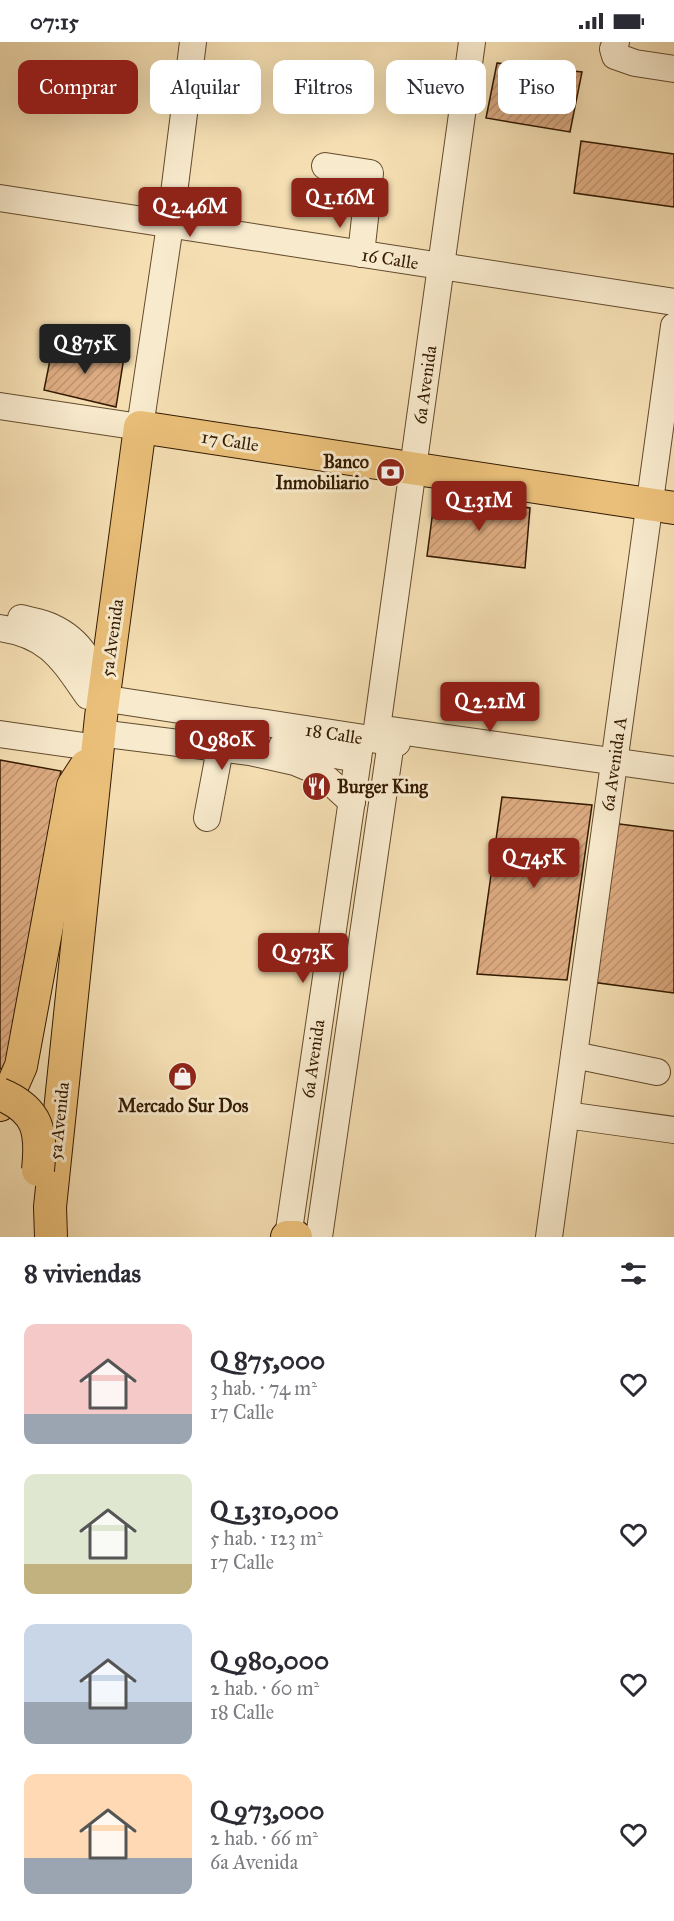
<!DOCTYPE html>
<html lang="es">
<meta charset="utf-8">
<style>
:root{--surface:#fff;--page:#f2f2f3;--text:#2b2b33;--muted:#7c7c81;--accent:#8f2418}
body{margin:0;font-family:"IM FELL Great Primer",serif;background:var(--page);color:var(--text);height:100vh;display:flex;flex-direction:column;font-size:22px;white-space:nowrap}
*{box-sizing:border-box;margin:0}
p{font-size:20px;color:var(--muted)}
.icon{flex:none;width:33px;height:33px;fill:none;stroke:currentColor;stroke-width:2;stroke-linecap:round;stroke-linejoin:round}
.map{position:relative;height:1195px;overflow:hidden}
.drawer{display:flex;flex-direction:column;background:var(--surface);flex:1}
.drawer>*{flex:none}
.guide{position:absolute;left:18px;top:18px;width:639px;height:54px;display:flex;gap:12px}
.price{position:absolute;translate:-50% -51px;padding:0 14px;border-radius:6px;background:var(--accent);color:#fff;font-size:20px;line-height:39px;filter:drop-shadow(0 2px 3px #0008)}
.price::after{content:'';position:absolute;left:50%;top:36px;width:18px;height:14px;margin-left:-9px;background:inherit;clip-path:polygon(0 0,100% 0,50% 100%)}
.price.active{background:#222;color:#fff}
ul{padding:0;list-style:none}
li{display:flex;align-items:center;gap:18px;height:150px;padding:0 24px}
li span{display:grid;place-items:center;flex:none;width:168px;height:120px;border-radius:12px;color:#555}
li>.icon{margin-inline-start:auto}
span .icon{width:72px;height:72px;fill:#fffc;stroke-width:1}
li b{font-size:26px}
h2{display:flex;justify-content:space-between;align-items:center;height:72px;padding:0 24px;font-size:26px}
.tag{padding:0 21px;border-radius:12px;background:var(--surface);box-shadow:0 6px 24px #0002;font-size:21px;line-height:54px}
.tag.active{background:var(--accent);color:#fff}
.status{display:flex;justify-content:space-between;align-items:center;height:42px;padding:0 30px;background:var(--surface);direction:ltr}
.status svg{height:16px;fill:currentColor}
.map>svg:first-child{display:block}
</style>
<div class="status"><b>07:15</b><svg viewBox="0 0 49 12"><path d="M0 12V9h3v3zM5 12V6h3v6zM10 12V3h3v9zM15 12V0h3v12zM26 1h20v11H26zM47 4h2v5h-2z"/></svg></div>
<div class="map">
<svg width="674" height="1195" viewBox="0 0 674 1195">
<defs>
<pattern id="building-hatch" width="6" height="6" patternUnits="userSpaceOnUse" patternTransform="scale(1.5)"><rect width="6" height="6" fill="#deac82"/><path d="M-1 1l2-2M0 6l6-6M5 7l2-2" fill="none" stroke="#bf936e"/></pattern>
</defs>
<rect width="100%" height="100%" fill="#f4deb2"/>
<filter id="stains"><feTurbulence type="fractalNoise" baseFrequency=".00333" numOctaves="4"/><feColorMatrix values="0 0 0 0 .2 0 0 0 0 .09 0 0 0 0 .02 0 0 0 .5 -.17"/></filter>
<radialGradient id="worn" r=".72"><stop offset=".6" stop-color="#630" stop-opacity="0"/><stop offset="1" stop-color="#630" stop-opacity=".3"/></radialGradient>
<g fill="url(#building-hatch)" stroke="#331a01" stroke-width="1.5">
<polygon points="497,21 582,30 570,90 486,76"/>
<polygon points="581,99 674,112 674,165 574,151"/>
<polygon points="53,303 124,315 116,365 44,348"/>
<polygon points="435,453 530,466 525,526 427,514"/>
<polygon points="0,718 61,729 7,1027 0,1027"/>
<polygon points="502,755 592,763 567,938 477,932"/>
<polygon points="604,780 674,789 674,951 584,939"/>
</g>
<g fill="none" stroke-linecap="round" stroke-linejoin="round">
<defs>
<g id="minor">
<polyline points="472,0 377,686 674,728"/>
<polyline points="616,0 613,7 615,14 635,21 674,27"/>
<polyline points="325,124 370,131 361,212"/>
<polyline points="0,156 674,260"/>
<polyline points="0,364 140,385 170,183 193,0"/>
<path d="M 21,576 C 31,579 43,580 52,585 C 83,599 93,624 103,654"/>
<path d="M 0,586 C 49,593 62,617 88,654 L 397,701"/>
<polyline points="99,691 250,710 295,720 314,728 328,738 352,760"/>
<polyline points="0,692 98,706"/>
<polyline points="282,704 358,717"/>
<polyline points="207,776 220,707"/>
<polyline points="574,1013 657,1030"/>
<polyline points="566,1073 674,1088"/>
<polyline points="288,1195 361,696"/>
<polyline points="319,1195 391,700"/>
<polyline points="549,1195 674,284"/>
</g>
<g id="major">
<polyline points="0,1063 10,1049 21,1024 73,744 86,724"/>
<polyline points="51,1195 50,1165 101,675 140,385 674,466"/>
<polyline points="287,1195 296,1195"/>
</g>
</defs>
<use href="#minor" stroke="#634b2d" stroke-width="28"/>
<use href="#major" stroke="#331a01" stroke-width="34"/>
<use href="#minor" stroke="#f8eacd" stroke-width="26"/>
<use href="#major" stroke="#eabf79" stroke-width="32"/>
<defs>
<path id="major-bridge" d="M 0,1052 C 39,1068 42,1090 38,1128"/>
</defs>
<use href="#major-bridge" stroke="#331a01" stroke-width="34" stroke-linecap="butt"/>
<use href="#major-bridge" stroke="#eabf79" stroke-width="32"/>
</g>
<defs>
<symbol id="bank-disc" viewBox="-11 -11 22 22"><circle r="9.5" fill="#8f2418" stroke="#f8eacd"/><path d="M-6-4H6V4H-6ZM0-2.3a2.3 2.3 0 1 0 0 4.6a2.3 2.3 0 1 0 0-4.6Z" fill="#fff"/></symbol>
<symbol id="restaurant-disc" viewBox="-11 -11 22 22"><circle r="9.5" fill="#8f2418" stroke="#f8eacd"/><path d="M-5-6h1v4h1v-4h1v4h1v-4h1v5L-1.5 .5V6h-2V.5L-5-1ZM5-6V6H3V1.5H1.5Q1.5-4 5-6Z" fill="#fff"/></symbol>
<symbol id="shop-disc" viewBox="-11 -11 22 22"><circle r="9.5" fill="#8f2418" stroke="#f8eacd"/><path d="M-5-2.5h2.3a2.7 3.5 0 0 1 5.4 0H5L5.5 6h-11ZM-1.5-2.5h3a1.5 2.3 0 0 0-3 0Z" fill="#fff"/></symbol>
</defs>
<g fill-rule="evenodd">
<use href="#bank-disc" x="374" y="414" width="33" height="33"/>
<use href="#restaurant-disc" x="300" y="728" width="33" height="33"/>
<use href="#shop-disc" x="166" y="1018" width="33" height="33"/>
</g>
<g text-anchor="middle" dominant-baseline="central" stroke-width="6" stroke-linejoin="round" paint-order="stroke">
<g font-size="18" fill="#331a01" stroke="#f8eacd">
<text transform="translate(390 217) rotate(9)">16 Calle</text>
<text transform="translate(425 343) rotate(-82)">6a Avenida</text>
<text transform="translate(230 399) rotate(9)">17 Calle</text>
<text transform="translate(112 596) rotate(-82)">5a Avenida</text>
<text transform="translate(334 692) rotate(9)">18 Calle</text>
<text transform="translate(614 722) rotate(-82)">6a Avenida A</text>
<text transform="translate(313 1017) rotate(-82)">6a Avenida</text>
<text transform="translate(59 1079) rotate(-84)">5a Avenida</text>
</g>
<g font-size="18" font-weight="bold" fill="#331a01" stroke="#f8eacd" text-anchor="end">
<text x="369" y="420">Banco<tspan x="369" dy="21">Inmobiliario</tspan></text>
<text x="337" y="745" text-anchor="start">Burger King</text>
<text x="183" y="1064" text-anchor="middle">Mercado Sur Dos</text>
</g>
</g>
<rect width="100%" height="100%" filter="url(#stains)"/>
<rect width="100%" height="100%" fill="url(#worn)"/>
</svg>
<b class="price" style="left:340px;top:187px">Q 1.16M</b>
<b class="price" style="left:190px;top:196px">Q 2.46M</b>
<b class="price active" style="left:85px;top:333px">Q 875K</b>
<b class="price" style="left:479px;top:490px">Q 1.31M</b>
<b class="price" style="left:490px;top:691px">Q 2.21M</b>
<b class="price" style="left:222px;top:729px">Q 980K</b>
<b class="price" style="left:534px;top:847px">Q 745K</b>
<b class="price" style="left:303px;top:942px">Q 973K</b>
<div class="guide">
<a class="tag active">Comprar</a>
<a class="tag">Alquilar</a>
<a class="tag">Filtros</a>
<a class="tag">Nuevo</a>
<a class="tag">Piso</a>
</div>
</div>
<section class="drawer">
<h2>8 viviendas<svg class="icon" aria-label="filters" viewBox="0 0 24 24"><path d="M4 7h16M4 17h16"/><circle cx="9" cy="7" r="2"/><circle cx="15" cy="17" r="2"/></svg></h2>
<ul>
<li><span style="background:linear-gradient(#f6c9c9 75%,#9aa5b1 0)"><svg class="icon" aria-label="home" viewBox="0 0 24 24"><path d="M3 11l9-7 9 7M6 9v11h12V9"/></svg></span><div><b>Q 875,000</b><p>3 hab. · 74 m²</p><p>17 Calle</p></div><svg class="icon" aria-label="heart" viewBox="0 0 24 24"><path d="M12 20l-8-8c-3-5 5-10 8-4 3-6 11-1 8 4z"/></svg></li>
<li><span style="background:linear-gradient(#dfe7d0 75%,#c2b280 0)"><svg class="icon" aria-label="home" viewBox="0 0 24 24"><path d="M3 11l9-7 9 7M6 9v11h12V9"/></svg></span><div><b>Q 1,310,000</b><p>5 hab. · 123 m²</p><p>17 Calle</p></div><svg class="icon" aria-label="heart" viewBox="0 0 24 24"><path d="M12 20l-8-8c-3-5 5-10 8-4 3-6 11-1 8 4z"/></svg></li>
<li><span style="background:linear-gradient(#c9d6e8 65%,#9aa5b1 0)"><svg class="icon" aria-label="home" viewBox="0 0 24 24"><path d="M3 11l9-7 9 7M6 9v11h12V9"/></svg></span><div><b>Q 980,000</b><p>2 hab. · 60 m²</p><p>18 Calle</p></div><svg class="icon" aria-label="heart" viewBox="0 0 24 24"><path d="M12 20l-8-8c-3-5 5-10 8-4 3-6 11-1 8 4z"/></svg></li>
<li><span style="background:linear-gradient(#ffd9b3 70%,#9aa5b1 0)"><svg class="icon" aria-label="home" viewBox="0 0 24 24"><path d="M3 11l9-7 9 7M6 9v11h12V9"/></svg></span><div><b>Q 973,000</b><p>2 hab. · 66 m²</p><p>6a Avenida</p></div><svg class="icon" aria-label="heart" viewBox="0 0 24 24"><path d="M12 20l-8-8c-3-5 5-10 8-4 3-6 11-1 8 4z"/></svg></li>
</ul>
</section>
